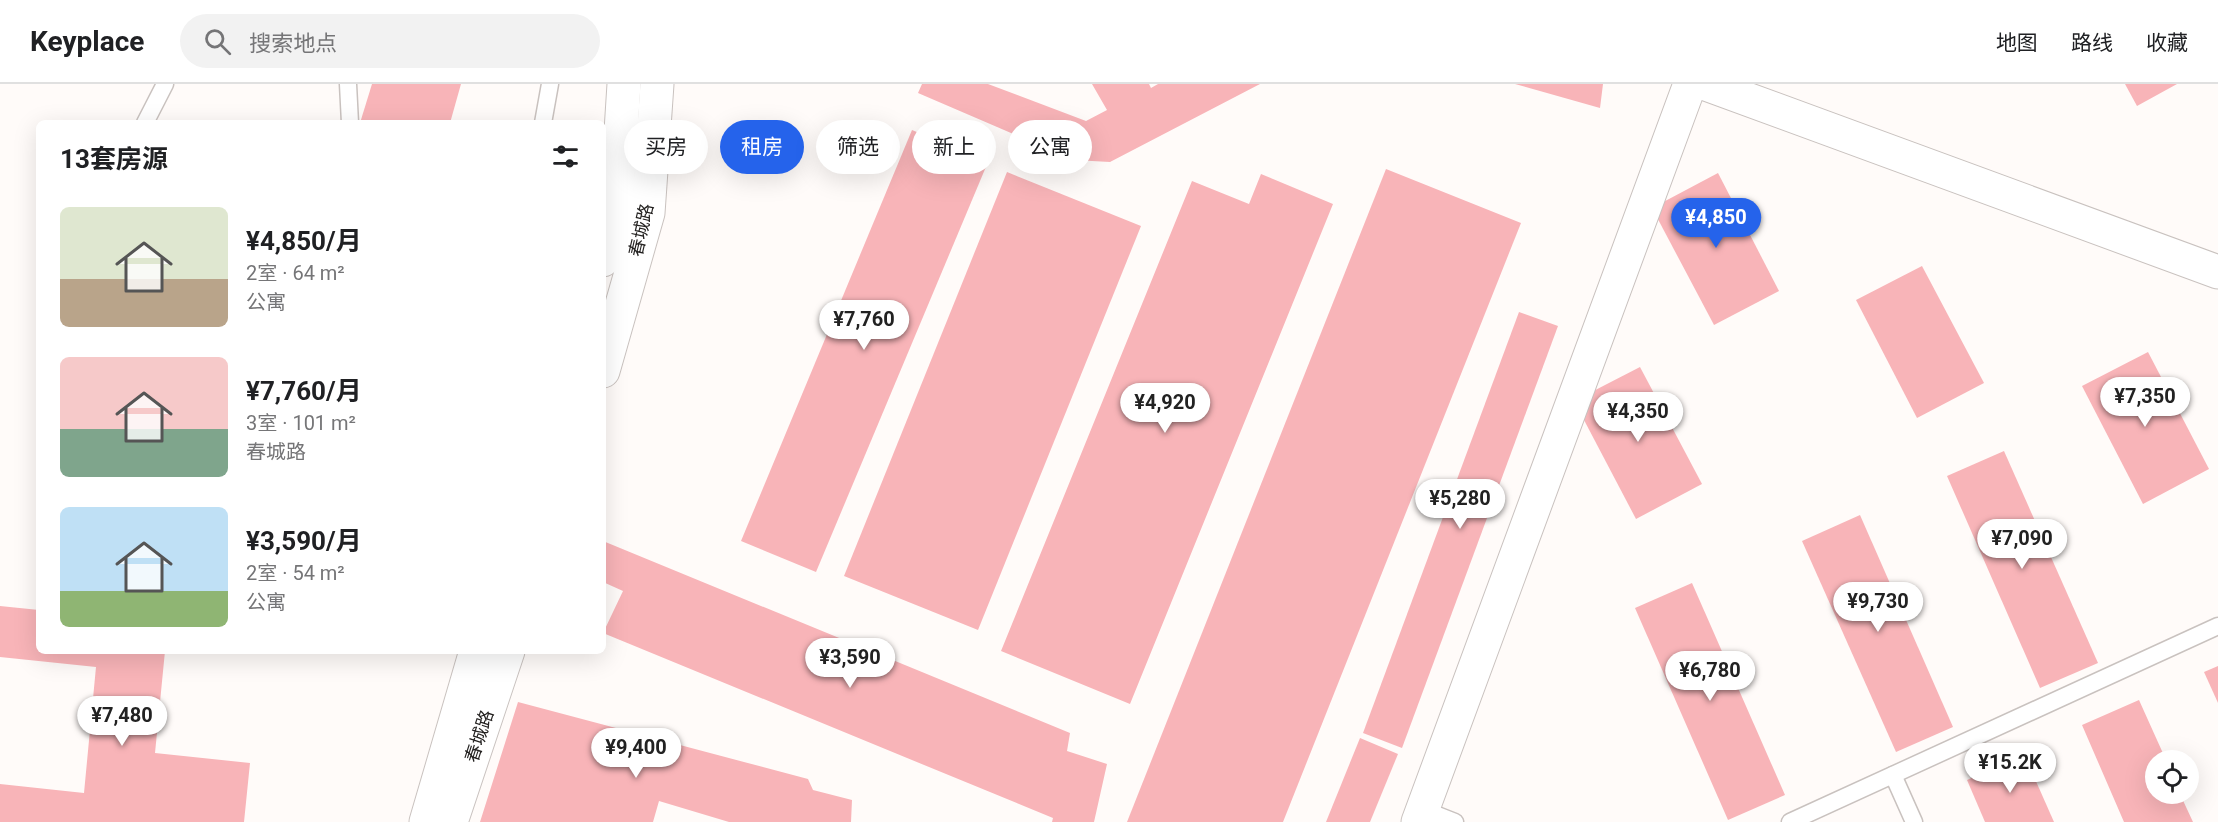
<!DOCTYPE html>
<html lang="zh">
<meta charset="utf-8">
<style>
:root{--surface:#fff;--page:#f2f2f2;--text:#202124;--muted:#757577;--line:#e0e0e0;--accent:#2563eb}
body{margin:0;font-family:Roboto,"Noto Sans SC",sans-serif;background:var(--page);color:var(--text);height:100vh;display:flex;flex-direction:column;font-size:22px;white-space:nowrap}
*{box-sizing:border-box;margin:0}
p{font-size:20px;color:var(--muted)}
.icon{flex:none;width:33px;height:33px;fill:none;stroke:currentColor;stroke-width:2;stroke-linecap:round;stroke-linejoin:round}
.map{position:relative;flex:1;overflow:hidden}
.sheet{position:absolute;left:36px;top:36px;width:570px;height:534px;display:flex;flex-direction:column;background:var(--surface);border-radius:9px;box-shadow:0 6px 24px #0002}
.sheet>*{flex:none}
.top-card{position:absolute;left:624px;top:36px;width:570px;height:54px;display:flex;gap:12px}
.controls{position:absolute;left:2145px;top:666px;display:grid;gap:12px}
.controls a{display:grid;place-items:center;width:54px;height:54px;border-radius:50%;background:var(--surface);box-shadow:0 6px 24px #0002;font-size:30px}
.price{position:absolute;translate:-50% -51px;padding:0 14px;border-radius:21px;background:#fff;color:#222;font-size:20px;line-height:39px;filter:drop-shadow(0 2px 3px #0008)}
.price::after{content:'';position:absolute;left:50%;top:36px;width:18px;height:14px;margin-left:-9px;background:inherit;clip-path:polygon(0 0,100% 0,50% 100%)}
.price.selected{background:var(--accent);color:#fff}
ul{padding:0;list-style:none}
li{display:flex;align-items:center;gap:18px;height:150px;padding:0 24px}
li span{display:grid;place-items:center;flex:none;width:168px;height:120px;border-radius:9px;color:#555}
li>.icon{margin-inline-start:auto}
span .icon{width:72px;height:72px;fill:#fffc;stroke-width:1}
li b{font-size:26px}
h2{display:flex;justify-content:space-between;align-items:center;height:72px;padding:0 24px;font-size:26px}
.chip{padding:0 21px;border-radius:27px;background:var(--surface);box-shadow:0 6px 24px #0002;font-size:21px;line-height:54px}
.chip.selected{background:var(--accent);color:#fff}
header{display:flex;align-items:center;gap:36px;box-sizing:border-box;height:84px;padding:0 30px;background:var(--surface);border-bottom:2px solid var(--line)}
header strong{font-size:28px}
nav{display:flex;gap:33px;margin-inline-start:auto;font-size:21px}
.search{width:420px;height:54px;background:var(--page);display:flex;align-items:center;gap:15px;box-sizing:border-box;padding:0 21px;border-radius:33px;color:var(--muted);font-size:22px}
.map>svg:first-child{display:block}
</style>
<header>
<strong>Keyplace</strong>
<div class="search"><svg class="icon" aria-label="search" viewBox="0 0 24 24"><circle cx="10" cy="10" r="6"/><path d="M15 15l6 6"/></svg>搜索地点</div>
<nav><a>地图</a><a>路线</a><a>收藏</a></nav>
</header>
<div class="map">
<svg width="2218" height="738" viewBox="0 0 2218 738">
<rect width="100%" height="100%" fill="#fffbf9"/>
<g fill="#f8b4b8">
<polygon points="372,0 461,0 450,39 360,39"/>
<polygon points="922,0 988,0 1086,37 1107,26 1092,0 1149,0 1151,4 1158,0 1260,0 1110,78 1074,76 918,9"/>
<polygon points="1515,0 1603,0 1600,24"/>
<polygon points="2125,0 2177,0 2137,22"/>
<polygon points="912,46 988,78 816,488 741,457"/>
<polygon points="1386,85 1521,139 1283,738 1127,738"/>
<polygon points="1007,88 1141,142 978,546 844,492"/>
<polygon points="1718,89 1779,207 1714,241 1652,124"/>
<polygon points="1261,90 1333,120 1130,620 1001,567 1192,97 1249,120"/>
<polygon points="1922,182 1984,299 1917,334 1856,216"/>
<polygon points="1519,228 1558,242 1402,664 1363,649"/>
<polygon points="2148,268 2209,385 2143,420 2082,302"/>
<polygon points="1640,283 1702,400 1636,435 1574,317"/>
<polygon points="2004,367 2098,579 2040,604 1947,392"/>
<polygon points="1860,431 1953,643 1896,668 1802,457"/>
<polygon points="603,457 1070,649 1067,667 1107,680 1094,738 1052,738 1053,734 603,549 623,507 603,498"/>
<polygon points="1692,499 1785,711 1728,736 1635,524"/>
<polygon points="0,522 39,526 39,567 165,567 155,669 250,679 244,738 0,738 0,700 84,709 96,583 0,573"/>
<polygon points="2218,582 2218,619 2204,588"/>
<polygon points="2139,616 2166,676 2156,676 2156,710 2180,710 2193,738 2124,738 2082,641"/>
<polygon points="518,618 808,695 813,706 852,716 851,738 729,738 659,717 653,738 480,738"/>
<polygon points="1360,654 1398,670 1370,738 1326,738"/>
<polygon points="2024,670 2054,738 1985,738 1967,696"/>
</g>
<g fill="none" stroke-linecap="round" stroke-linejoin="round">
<defs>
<g id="lane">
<polyline points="348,0 350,39"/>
<polyline points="145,39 165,0"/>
<polyline points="543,39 550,0"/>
<polyline points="1893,691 1914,738"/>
<polyline points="1422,725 1455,738"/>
<polyline points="1790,738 2218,542"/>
</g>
<g id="street">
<polyline points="1706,0 2218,188"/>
<polyline points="1418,738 1690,0"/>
</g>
<g id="secondary">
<polyline points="603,176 616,126 624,0"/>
<polyline points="603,287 648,129 657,0"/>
<polyline points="426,738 476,567"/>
<polyline points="451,738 508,567"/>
</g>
</defs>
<use href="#lane" stroke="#c9c2bf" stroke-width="19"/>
<use href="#street" stroke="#c9c2bf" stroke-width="35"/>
<use href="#secondary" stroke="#c9c2bf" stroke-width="35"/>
<use href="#lane" stroke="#fff" stroke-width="16"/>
<use href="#street" stroke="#fff" stroke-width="33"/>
<use href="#secondary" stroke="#fff" stroke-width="33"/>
</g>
<g text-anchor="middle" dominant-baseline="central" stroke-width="5" stroke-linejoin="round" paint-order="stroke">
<g font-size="18" fill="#242221" stroke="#fff">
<text transform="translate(641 146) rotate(-77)">春城路</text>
<text transform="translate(479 652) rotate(-72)">春城路</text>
</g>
</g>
</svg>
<div class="controls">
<a><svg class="icon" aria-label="locate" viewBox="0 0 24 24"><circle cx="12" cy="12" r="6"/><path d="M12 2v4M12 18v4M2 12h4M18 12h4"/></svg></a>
</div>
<b class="price selected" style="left:1716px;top:165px">¥4,850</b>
<b class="price" style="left:864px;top:267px">¥7,760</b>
<b class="price" style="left:2145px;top:344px">¥7,350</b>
<b class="price" style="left:1165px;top:350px">¥4,920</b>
<b class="price" style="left:1638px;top:359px">¥4,350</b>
<b class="price" style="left:1460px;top:446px">¥5,280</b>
<b class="price" style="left:2022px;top:486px">¥7,090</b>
<b class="price" style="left:1878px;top:549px">¥9,730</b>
<b class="price" style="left:850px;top:605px">¥3,590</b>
<b class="price" style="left:1710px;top:618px">¥6,780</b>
<b class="price" style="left:122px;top:663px">¥7,480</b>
<b class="price" style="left:636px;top:695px">¥9,400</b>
<b class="price" style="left:2010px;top:710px">¥15.2K</b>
<div class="top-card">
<a class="chip">买房</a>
<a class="chip selected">租房</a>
<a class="chip">筛选</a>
<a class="chip">新上</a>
<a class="chip">公寓</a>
</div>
<section class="sheet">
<h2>13套房源<svg class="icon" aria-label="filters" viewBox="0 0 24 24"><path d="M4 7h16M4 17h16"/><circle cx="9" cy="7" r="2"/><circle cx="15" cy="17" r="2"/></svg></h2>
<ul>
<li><span style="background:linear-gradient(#dfe7d0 60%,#b9a48a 0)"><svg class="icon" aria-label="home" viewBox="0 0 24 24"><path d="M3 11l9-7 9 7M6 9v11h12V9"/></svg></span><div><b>¥4,850/月</b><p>2室 · 64 m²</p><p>公寓</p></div></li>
<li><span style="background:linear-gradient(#f6c9c9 60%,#7fa58c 0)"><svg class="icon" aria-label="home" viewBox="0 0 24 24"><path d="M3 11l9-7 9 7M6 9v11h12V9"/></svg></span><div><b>¥7,760/月</b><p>3室 · 101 m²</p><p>春城路</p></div></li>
<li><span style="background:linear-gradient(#bfe0f5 70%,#8fb573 0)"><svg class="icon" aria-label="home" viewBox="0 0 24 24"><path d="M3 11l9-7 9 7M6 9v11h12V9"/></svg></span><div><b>¥3,590/月</b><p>2室 · 54 m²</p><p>公寓</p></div></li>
</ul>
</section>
</div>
